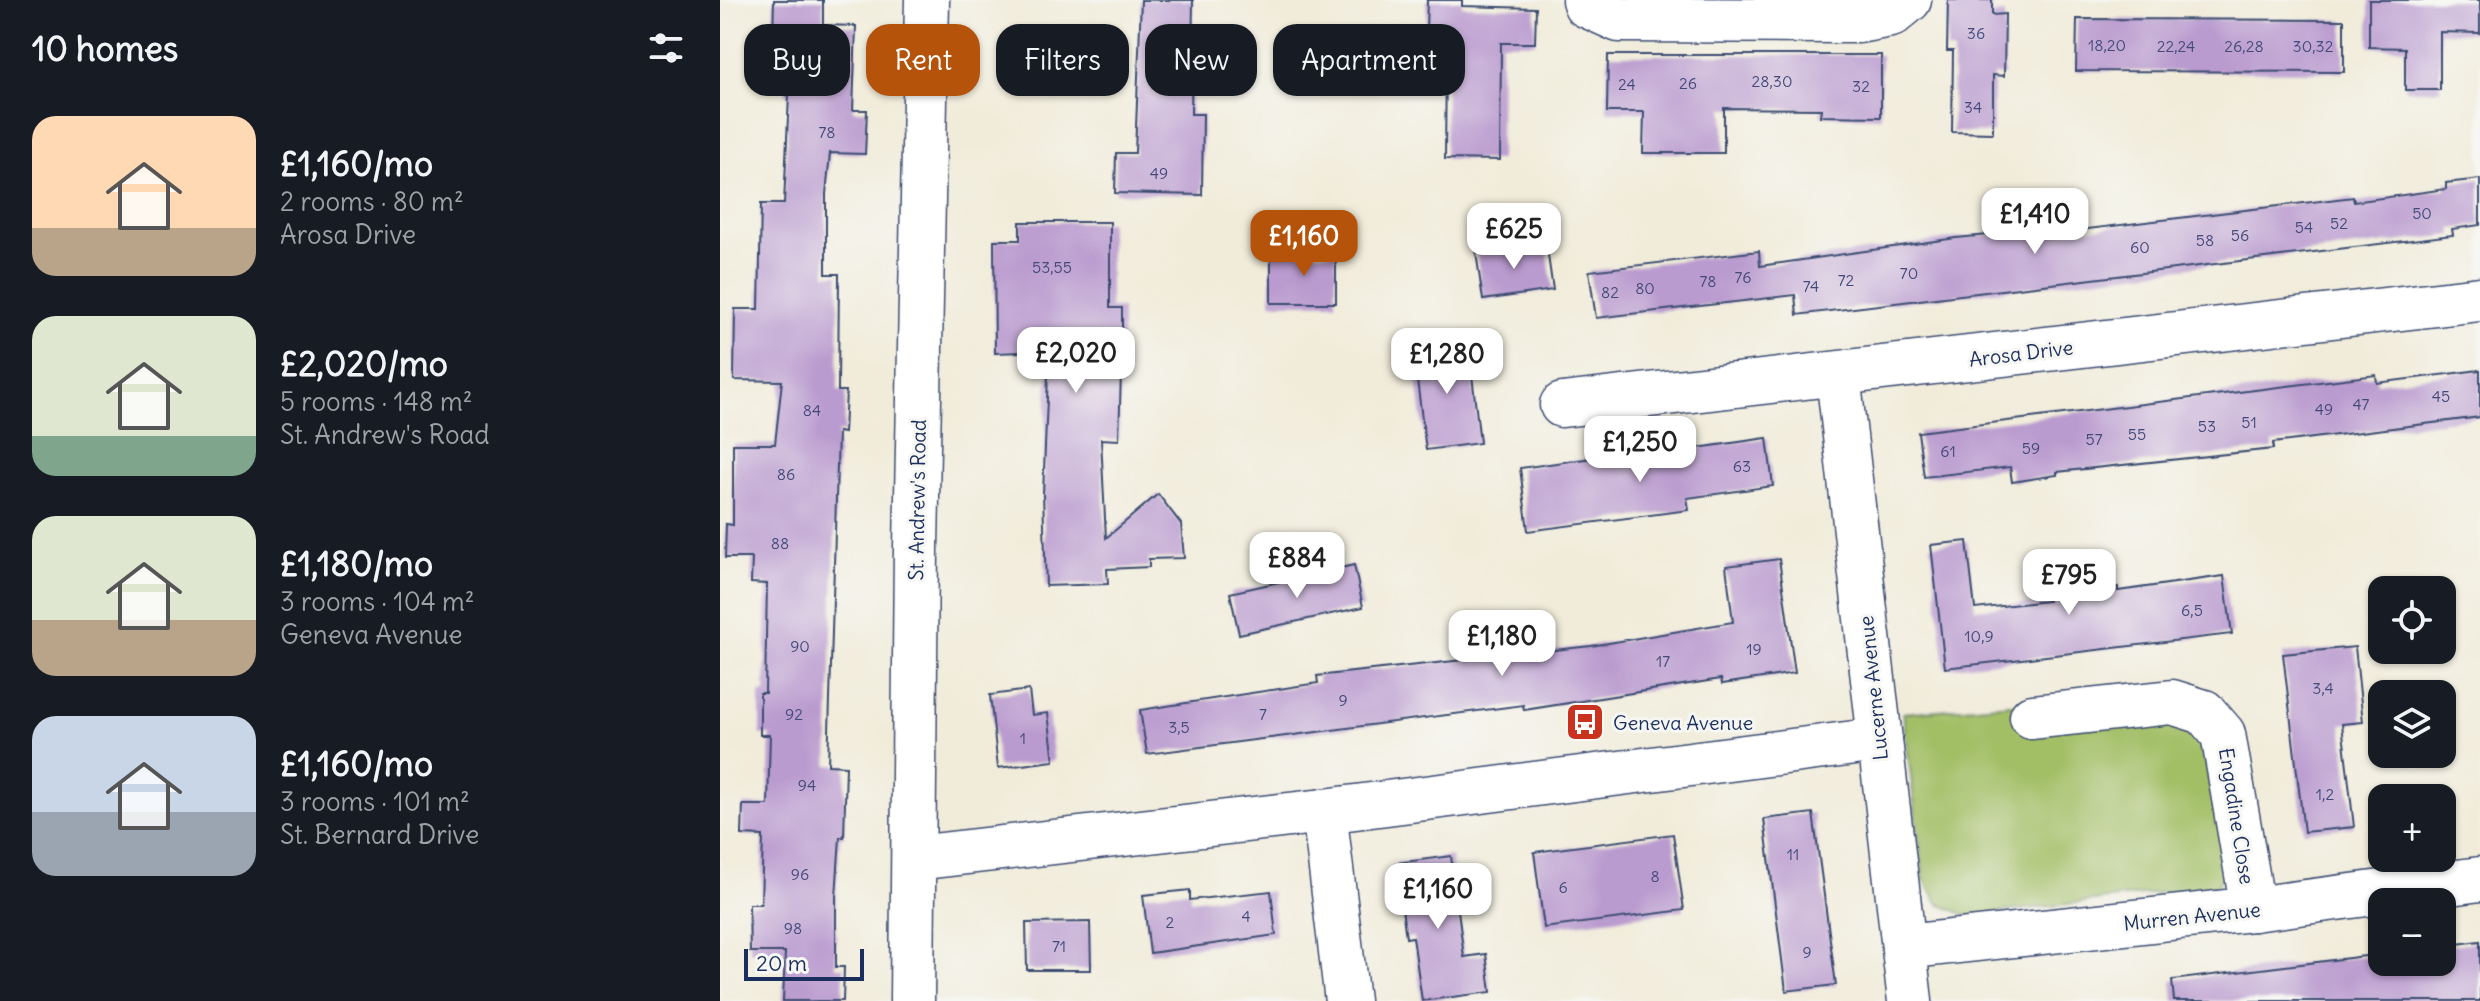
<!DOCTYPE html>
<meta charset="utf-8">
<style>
:root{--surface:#171b24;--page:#20242c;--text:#f1f3f6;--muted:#9ea1a6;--accent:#b45309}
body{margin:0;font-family:Delius,sans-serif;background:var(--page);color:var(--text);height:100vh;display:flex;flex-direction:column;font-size:30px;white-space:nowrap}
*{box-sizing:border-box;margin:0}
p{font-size:26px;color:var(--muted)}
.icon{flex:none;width:44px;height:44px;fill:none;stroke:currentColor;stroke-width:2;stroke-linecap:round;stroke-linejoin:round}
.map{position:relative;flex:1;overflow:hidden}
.drawer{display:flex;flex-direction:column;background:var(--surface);width:720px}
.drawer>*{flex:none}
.top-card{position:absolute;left:24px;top:24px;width:760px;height:72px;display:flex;gap:16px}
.tools{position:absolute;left:1648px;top:576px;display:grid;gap:16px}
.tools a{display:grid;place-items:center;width:88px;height:88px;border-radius:16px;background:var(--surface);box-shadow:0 2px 6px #0004;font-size:40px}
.scale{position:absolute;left:24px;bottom:20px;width:120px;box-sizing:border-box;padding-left:8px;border:4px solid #1b2f5e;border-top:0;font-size:22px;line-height:28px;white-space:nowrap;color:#1b2f5e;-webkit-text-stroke:6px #f6f6f2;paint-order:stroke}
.price{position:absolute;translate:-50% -68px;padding:0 18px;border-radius:16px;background:#fff;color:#222;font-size:26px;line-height:52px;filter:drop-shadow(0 2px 4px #0008)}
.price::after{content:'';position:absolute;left:50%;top:48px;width:24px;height:18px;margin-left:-12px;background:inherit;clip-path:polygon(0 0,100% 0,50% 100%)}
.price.selected{background:var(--accent);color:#fff}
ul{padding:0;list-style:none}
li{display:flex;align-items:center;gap:24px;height:200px;padding:0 32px}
li span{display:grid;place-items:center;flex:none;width:224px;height:160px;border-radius:24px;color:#555}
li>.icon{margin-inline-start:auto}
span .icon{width:96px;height:96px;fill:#fffc;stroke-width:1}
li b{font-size:34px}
h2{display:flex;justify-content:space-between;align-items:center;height:96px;padding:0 32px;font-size:34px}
.tag{padding:0 28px;border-radius:24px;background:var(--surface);box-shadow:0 2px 6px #0004;font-size:28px;line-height:72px}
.tag.selected{background:var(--accent);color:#fff}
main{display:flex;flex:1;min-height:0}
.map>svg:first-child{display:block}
</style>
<main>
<section class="drawer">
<h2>10 homes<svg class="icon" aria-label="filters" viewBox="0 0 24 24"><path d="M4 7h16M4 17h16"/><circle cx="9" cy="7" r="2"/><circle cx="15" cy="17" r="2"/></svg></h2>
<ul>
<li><span style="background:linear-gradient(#ffd9b3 70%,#b9a48a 0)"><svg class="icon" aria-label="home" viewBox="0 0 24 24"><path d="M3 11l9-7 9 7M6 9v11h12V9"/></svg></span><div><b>£1,160/mo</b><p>2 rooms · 80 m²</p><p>Arosa Drive</p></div></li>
<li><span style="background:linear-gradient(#dfe7d0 75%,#7fa58c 0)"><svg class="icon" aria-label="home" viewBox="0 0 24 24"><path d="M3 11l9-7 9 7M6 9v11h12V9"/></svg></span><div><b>£2,020/mo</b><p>5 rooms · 148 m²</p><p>St. Andrew's Road</p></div></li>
<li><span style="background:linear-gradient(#dfe7d0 65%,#b9a48a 0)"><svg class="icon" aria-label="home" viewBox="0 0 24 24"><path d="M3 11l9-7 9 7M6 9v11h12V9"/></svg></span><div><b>£1,180/mo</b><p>3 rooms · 104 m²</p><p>Geneva Avenue</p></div></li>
<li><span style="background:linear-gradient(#c9d6e8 60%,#9aa5b1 0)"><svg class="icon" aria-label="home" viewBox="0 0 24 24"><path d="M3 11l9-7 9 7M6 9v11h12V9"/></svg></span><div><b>£1,160/mo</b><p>3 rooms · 101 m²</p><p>St. Bernard Drive</p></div></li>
</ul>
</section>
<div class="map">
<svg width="1760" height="1001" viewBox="0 0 1760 1001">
<rect width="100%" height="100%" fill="#f6f6f2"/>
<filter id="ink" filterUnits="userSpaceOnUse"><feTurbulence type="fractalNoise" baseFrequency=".0125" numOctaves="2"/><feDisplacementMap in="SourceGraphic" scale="16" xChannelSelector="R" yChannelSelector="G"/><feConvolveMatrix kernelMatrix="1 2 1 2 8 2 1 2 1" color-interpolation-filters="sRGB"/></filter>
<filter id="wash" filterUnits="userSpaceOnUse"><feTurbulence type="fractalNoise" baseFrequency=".006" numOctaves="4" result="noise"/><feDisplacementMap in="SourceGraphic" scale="32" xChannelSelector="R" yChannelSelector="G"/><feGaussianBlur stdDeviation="1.8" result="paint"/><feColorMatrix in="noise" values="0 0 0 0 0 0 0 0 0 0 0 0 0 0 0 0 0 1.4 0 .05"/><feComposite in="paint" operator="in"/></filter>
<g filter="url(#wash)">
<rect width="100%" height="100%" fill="#f1ecda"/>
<polygon fill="#a3bf66" stroke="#5f7762" stroke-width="2" points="1304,703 1478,726 1511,867 1496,886 1248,916 1219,904 1204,880 1183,713"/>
<g id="blocks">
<g fill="#ba9bcf">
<polygon points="54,0 103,0 103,25 136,26 133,110 147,110 145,154 110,153 106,194 106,274 119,274 118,391 126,391 124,433 118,432 108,765 126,766 124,837 120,837 116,897 116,967 124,967 123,1001 63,1001 65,952 30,952 29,904 41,904 43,836 22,835 23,805 48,805 50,735 40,735 40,693 45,693 47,584 31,583 32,558 5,558 6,524 13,525 13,444 55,444 62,381 14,380 15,309 39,309 41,204 64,204 69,95 66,95 66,78 52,72"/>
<polygon points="421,0 473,0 471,114 483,114 482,195 395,193 396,153 415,153"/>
<polygon points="707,0 742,0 742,6 816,8 815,43 781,43 780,160 725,159 726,60 705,60"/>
<polygon points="1228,0 1272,0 1272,15 1285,14 1284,76 1273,75 1273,133 1232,132 1233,51 1227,51"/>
<polygon points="1649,0 1760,0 1760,33 1720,32 1720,90 1685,90 1685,48 1649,47"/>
<polygon points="1357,19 1624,20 1624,72 1356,71"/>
<polygon points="888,55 1161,55 1161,117 1100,116 1101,109 1004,108 1004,153 923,153 924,112 887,112"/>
<polygon points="1760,179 1760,225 1732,229 1733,235 1077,315 1075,295 876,318 869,271 1039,251 1040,266 1236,238 1334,229 1335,233 1633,197 1634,202 1726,189 1726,183"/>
<polygon points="300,222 390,222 390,308 402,308 402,337 399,440 381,439 386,538 438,494 461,524 464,558 429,559 429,567 387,569 388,584 326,586 323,494 329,351 275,353 274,240 300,240"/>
<polygon points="826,242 833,290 763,300 756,252"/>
<rect x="551" y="253" width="65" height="50"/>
<polygon points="748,341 760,443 706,450 693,349"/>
<polygon points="1760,370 1760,417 1553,443 1553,449 1337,472 1337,475 1292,482 1290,467 1204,477 1198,432 1656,375 1657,383"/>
<polygon points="1047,438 1053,486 967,498 969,510 808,531 800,468 880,457 880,462"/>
<polygon points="1247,541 1255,609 1328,601 1327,597 1398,587 1398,591 1504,576 1512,634 1225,668 1211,545"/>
<polygon points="1059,559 1075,673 1002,684 1001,679 804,710 803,705 427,754 420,710 598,683 597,676 871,646 1013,622 1006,566"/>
<polygon points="634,565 643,607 519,634 510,593"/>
<polygon points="1635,647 1643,722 1622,724 1634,827 1584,832 1563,654"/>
<polygon points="309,690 312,715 328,713 334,761 278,768 270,695"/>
<polygon points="1093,813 1116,985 1066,991 1044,819"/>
<polygon points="953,834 964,910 824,928 814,852"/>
<polygon points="731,856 744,957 766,954 771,992 702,1001 693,937 686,938 676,863"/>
<polygon points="470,890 470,900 551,891 556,935 430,953 423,895"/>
<polygon points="370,922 371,970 307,970 306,923"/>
<polygon points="1760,941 1760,1001 1454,1001 1452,980 1662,954 1662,962 1722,962 1722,946"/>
</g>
</g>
</g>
<g filter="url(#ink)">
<use href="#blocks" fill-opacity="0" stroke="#3b4b71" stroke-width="2"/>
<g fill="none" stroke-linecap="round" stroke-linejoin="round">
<defs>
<g id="minor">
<polyline points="864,0 866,5 899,20 1139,21 1171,15 1189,0"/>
<polyline points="1118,375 1190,1001"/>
<polyline points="842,405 1760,299"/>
<polyline points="1312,717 1452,702 1484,712 1503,734 1533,909"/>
<polyline points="604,811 627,1001"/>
<polyline points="195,858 604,811 1158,740"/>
<polyline points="1184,947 1533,909 1760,879"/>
<polyline points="192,1001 196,547 207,0"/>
</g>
</defs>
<use href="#minor" stroke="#3b4b71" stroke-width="47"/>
<use href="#minor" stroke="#fff" stroke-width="44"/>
</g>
</g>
<defs>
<symbol id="bus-square" viewBox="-11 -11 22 22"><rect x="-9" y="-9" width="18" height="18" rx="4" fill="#c8321e" stroke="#f6f6f2"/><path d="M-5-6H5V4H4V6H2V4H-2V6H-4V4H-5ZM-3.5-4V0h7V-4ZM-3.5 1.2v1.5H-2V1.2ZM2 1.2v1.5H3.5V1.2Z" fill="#fff"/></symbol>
</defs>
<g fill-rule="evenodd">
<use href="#bus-square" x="843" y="700" width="44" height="44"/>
</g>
<g text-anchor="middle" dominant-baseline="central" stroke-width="6" stroke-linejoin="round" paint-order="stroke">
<g font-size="16" fill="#434a7a">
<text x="1256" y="33">36</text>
<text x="1387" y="45">18,20</text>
<text x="1456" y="46">22,24</text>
<text x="1524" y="46">26,28</text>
<text x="1593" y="46">30,32</text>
<text x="1052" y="81">28,30</text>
<text x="968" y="83">26</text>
<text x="907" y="84">24</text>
<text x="1141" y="86">32</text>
<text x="1253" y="107">34</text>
<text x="107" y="132">78</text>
<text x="439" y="173">49</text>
<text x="1702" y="213">50</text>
<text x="1619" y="223">52</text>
<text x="1584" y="227">54</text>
<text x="1520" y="235">56</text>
<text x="1485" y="240">58</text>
<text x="1420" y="247">60</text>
<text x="332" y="267">53,55</text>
<text x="1189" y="273">70</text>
<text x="1023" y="277">76</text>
<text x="1126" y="280">72</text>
<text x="988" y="281">78</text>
<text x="1091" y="286">74</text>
<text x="925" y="288">80</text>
<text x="890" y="292">82</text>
<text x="1721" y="396">45</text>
<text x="1641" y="404">47</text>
<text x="1604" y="409">49</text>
<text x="92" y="410">84</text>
<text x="1529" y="422">51</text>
<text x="1487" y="426">53</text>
<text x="1417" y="434">55</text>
<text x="1374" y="439">57</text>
<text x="1311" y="448">59</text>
<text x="1228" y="451">61</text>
<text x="1022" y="466">63</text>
<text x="66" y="474">86</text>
<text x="60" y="543">88</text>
<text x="1472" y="610">6,5</text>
<text x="1259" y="636">10,9</text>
<text x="80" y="646">90</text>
<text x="1034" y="649">19</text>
<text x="943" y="661">17</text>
<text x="1603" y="688">3,4</text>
<text x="623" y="700">9</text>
<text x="74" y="714">92</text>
<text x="543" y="714">7</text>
<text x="459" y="727">3,5</text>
<text x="303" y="738">1</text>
<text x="87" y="785">94</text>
<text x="1605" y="794">1,2</text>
<text x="1073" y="854">11</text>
<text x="80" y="874">96</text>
<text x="935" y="876">8</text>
<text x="843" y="887">6</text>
<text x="526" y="916">4</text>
<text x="450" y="922">2</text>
<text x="73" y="928">98</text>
<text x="339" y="946">71</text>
<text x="1087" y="952">9</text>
</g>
<g font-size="20" fill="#1b2f5e" stroke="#f6f6f2">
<text transform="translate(1301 353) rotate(-7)">Arosa Drive</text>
<text transform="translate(197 500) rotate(-89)">St. Andrew's Road</text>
<text transform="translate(1153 688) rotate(-96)">Lucerne Avenue</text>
<text transform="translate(1517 816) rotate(81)">Engadine Close</text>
<text transform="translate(1472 916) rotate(-6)">Murren Avenue</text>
</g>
<g font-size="20" fill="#1b2f5e" stroke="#f6f6f2" text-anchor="start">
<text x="893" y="722">Geneva Avenue</text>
</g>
</g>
</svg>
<div class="tools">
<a><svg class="icon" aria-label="locate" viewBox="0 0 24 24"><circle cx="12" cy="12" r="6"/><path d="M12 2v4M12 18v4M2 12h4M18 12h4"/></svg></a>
<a><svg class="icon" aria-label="layers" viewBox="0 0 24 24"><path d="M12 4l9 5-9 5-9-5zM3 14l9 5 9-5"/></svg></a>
<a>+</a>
<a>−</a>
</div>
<div class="scale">20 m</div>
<b class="price" style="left:1315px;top:256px">£1,410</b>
<b class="price" style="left:794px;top:271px">£625</b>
<b class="price selected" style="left:584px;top:278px">£1,160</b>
<b class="price" style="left:356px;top:395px">£2,020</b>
<b class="price" style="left:727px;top:396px">£1,280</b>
<b class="price" style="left:920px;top:484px">£1,250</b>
<b class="price" style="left:577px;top:600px">£884</b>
<b class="price" style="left:1349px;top:617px">£795</b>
<b class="price" style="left:782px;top:678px">£1,180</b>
<b class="price" style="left:718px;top:931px">£1,160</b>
<div class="top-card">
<a class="tag">Buy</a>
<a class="tag selected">Rent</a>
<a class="tag">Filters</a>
<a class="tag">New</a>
<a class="tag">Apartment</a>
</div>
</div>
</main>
